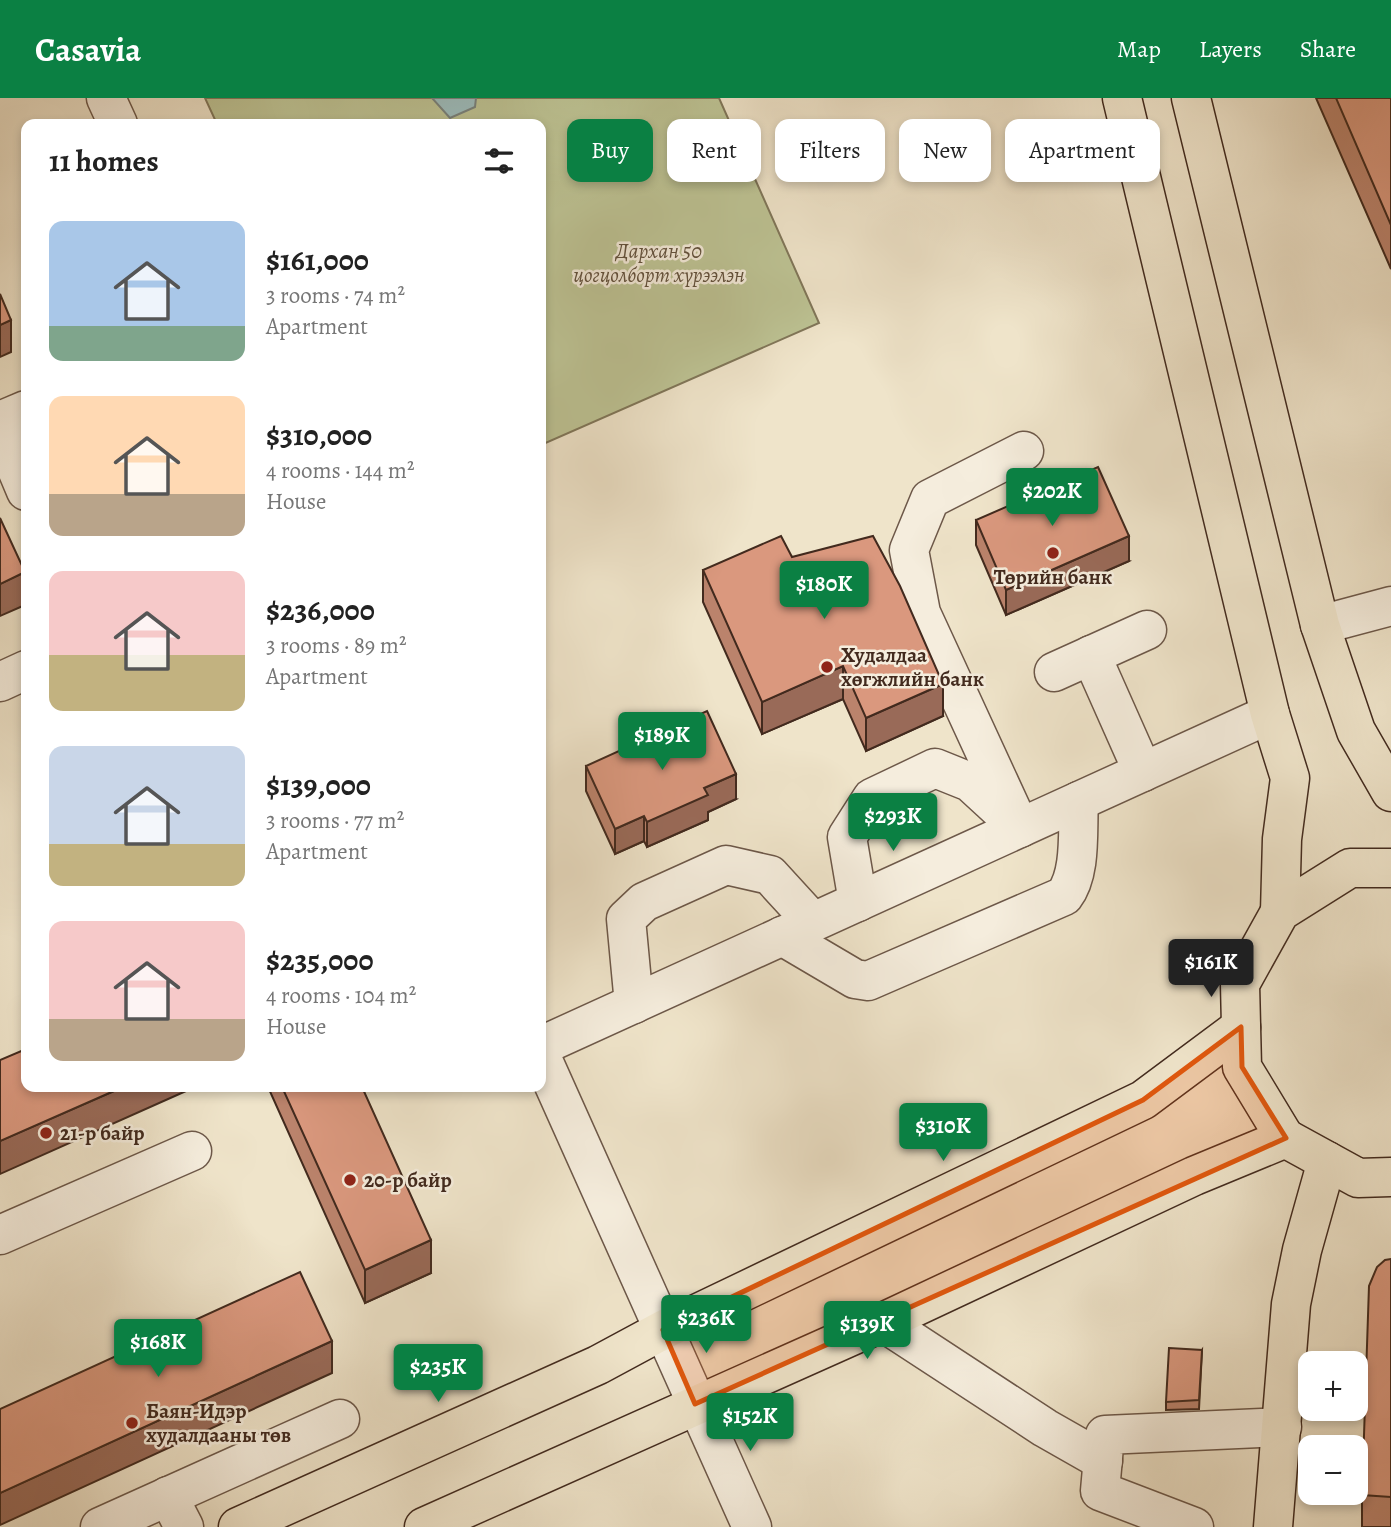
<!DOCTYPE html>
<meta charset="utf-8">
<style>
:root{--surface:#fff;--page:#f2f2f2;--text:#222;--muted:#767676;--accent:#0b8043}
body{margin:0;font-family:Alegreya,serif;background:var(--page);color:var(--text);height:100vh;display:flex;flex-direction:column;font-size:26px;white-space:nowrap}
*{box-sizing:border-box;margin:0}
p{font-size:23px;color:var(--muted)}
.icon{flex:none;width:38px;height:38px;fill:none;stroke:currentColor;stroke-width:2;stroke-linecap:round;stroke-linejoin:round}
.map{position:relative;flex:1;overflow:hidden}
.details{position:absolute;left:21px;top:21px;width:525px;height:973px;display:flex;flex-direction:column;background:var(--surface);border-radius:14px;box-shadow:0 4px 10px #0003}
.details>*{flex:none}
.top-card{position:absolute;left:567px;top:21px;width:665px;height:63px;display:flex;gap:14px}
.tools{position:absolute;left:1298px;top:1253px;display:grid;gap:14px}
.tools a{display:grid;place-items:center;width:70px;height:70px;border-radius:14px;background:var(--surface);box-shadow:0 4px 10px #0003;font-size:35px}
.price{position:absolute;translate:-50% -60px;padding:0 16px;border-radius:7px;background:var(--accent);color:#fff;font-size:23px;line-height:46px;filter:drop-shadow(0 2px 4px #0008)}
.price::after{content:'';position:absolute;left:50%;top:42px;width:21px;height:16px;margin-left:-10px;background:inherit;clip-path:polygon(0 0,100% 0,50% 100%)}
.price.selected{background:#222;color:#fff}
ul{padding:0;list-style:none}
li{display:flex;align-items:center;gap:21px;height:175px;padding:0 28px}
li span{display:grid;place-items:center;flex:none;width:196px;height:140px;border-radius:14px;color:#555}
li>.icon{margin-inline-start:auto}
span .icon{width:84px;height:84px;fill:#fffc;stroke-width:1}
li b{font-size:30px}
h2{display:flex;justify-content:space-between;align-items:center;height:84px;padding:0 28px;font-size:30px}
.tag{padding:0 24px;border-radius:14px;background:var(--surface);box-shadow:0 4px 10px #0003;font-size:24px;line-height:63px}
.tag.selected{background:var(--accent);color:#fff}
header{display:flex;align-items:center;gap:42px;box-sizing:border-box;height:98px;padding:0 35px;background:var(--accent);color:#fff}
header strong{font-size:33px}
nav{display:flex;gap:38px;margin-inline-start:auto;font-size:24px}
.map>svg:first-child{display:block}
</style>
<header>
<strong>Casavia</strong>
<nav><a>Map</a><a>Layers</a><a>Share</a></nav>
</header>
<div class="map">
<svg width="1391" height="1429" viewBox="0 0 1391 1429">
<rect width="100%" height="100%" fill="#efe4ca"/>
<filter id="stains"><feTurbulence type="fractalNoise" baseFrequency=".00286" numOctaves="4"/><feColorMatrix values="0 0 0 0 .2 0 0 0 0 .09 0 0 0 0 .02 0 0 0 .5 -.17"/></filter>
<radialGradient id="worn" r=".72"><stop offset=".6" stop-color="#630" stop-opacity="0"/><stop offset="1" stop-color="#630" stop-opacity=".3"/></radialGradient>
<polygon fill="#bdc394" stroke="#807659" stroke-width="2" points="205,0 719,0 819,225 541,347 541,26 217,26"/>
<polygon fill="#9cbdbe" stroke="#78827e" stroke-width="2" points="432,0 476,0 475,9 450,20"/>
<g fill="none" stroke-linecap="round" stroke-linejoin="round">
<defs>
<g id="minor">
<polyline points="106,0 118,26"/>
<polyline points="0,323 26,312"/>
<polyline points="0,331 26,393"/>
<polyline points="1320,527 1391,508"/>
<polyline points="1091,557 1143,674"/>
<polyline points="1054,574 1147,532"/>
<polyline points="0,584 26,572"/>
<polyline points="1020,730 921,515 909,452 930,401 1024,353"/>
<polyline points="858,804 847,739 872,700 935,670 970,684 1008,719"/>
<path d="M 782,838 L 855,881 L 868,883 L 1064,798 C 1082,775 1077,731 1079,703"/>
<polyline points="634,906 626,821 644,804 726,767 770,777 813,824"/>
<polyline points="541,948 1270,616"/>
<polyline points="541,958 752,1429"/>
<polyline points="0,1137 192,1053"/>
<polyline points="883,1224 1045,1330 1103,1363"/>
<polyline points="168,1398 184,1429"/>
<polyline points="100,1429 340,1321"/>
<polyline points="1194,1429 1100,1393 1105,1337 1282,1329"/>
</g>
<g id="major">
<polyline points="1122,0 1270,616 1290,680 1282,741 1280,814"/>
<polyline points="1191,0 1320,527 1356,633 1391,694"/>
<polyline points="1391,770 1350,770 1280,814 1240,886 1242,969 1285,1040 1358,1080 1391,1079"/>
<polyline points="238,1429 598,1267 663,1232 1143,1002 1241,929"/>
<polyline points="424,1429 883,1224 1194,1078 1286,1040"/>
<polyline points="1273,1429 1291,1206 1302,1152 1327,1063"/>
</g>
</defs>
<use href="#minor" stroke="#6d5849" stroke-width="41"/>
<use href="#major" stroke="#422a1e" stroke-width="41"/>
<use href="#minor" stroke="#f5eddd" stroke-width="38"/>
<use href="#major" stroke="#efe4ca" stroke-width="38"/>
</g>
<g fill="#bb836c" stroke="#422a1e" stroke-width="2">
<polygon points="1316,0 1391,0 1391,171"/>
<polygon points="976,422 1129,463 1006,517 976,447"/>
<polygon points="792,459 943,618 866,653 843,601 762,636 703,504 703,472"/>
<polygon points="586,668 736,701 708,714 708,722 647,749 644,743 615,756 586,693"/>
<polygon points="268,989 362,989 431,1175 365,1205"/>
<polygon points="1391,1161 1391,1429 1362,1429 1362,1397"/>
<polygon points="1202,1252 1199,1311 1166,1312 1166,1304"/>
</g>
<g fill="#996a58" stroke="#422a1e" stroke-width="2">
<polygon points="11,222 11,254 0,259 0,227"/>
<polygon points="1129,438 1129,463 1006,517 1006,492"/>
<polygon points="25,474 25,507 0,518 0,486"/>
<polygon points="843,568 843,601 762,636 762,604"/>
<polygon points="943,586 943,618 866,653 866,620"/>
<polygon points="736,676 736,701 708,714 708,722 647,749 647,724 704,690"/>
<polygon points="644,718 644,743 615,756 615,731"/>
<polygon points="123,989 195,989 0,1076 0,1043"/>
<polygon points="431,1142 431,1175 365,1205 365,1172"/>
<polygon points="332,1243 332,1275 0,1427 0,1395"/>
</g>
<g fill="#da987e" stroke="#422a1e" stroke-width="2">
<polygon points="1336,0 1391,0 1391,127"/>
<polygon points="0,196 11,222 0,227"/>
<polygon points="1098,369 1129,438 1006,492 976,422"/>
<polygon points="0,420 25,474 0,486"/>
<polygon points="781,438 792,459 873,438 900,488 943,586 866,620 843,568 762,604 703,472"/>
<polygon points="707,613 736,676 704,690 708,697 647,724 644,718 615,731 586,668"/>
<polygon points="26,951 26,989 123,989 0,1043 0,962"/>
<polygon points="282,989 362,989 431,1142 365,1172"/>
<polygon points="1391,1161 1391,1399 1362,1397 1369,1188 1377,1169 1385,1162"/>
<polygon points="300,1174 332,1243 0,1395 0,1311"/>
<polygon points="1169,1250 1202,1252 1199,1302 1166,1304"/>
</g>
<path fill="#e0570d" fill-opacity="0.2" stroke="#e0570d" stroke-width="5" stroke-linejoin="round" d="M 1241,929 L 1242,969 L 1286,1040 L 695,1306 L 663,1232 L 1143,1002 Z"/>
<g fill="#8f2418" stroke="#f5eddd" stroke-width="2.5">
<circle cx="1053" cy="455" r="7"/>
<circle cx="827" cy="569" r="7"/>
<circle cx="46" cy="1035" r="7"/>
<circle cx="350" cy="1082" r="7"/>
<circle cx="132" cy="1325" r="7"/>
</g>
<g text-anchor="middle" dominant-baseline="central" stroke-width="5" stroke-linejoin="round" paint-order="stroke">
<g font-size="21" font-style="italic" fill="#61503c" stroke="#f5eddd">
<text x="659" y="153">Дархан 50<tspan x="659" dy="24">цогцолборт хүрээлэн</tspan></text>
</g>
<g font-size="21" font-weight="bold" fill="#422a1e" stroke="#f5eddd" text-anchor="start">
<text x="1053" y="479" text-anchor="middle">Төрийн банк</text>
<text x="841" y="557">Худалдаа<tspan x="841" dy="24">хөгжлийн банк</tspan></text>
<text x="60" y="1035">21-р байр</text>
<text x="364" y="1082">20-р байр</text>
<text x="146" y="1313">Баян-Идэр<tspan x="146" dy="24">худалдааны төв</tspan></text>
</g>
</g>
<rect width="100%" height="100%" filter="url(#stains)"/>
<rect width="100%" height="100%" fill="url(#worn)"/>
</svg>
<div class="tools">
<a>+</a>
<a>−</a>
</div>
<b class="price" style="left:1052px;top:430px">$202K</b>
<b class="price" style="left:824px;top:523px">$180K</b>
<b class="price" style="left:662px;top:674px">$189K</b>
<b class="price" style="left:893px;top:755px">$293K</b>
<b class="price selected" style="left:1211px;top:901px">$161K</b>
<b class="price" style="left:943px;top:1065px">$310K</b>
<b class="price" style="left:706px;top:1257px">$236K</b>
<b class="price" style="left:867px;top:1263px">$139K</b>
<b class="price" style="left:158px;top:1281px">$168K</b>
<b class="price" style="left:438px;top:1306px">$235K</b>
<b class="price" style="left:750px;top:1355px">$152K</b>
<div class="top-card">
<a class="tag selected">Buy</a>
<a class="tag">Rent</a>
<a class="tag">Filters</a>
<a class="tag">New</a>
<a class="tag">Apartment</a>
</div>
<section class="details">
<h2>11 homes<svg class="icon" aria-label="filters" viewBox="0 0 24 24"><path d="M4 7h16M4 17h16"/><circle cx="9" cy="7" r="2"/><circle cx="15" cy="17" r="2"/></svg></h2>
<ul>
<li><span style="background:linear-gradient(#a9c7e8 75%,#7fa58c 0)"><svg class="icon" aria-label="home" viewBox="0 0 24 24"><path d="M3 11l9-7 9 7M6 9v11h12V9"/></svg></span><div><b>$161,000</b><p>3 rooms · 74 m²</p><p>Apartment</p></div></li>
<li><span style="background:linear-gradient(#ffd9b3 70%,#b9a48a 0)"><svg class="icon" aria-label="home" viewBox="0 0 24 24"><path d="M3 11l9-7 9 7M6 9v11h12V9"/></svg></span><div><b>$310,000</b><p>4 rooms · 144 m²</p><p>House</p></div></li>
<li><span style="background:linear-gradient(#f6c9c9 60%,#c2b280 0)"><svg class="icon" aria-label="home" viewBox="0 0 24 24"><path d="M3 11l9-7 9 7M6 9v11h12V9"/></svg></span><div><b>$236,000</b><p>3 rooms · 89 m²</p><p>Apartment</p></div></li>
<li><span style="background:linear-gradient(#c9d6e8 70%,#c2b280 0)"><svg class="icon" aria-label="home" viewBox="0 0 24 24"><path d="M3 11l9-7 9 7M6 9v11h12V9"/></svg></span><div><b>$139,000</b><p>3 rooms · 77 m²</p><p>Apartment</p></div></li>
<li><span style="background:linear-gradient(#f6c9c9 70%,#b9a48a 0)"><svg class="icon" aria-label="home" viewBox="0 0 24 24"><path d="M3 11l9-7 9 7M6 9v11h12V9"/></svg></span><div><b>$235,000</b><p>4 rooms · 104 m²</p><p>House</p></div></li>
</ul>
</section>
</div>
